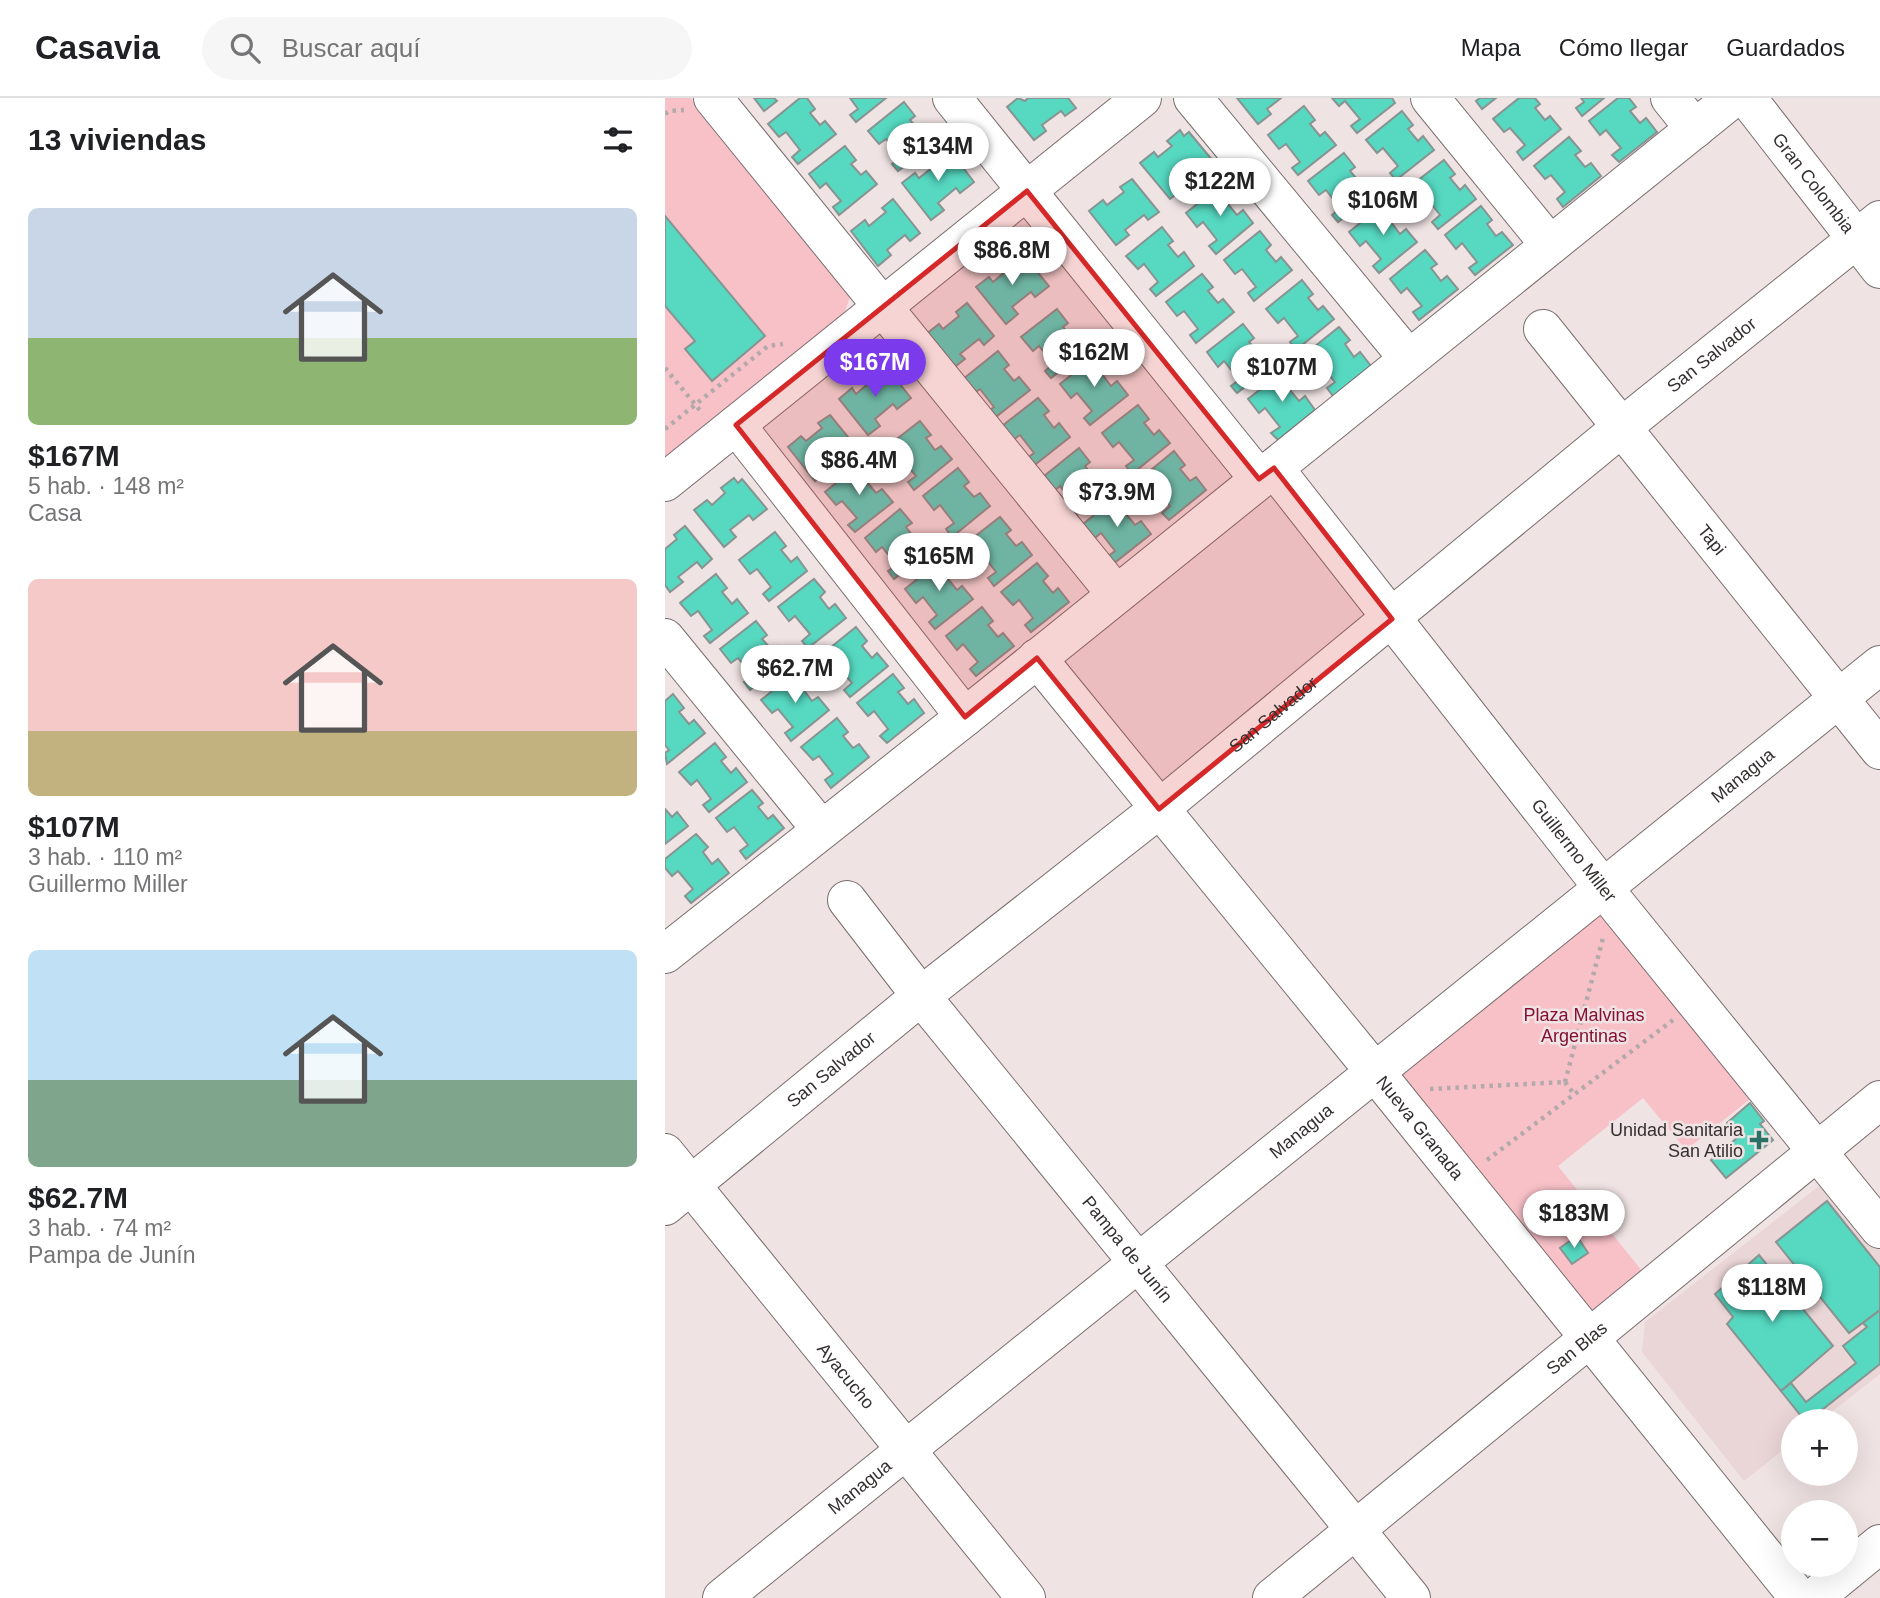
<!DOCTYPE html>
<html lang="es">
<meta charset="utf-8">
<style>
:root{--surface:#fff;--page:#f6f6f6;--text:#202124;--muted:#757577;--line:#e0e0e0;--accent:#7c3aed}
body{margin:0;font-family:Helvetica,sans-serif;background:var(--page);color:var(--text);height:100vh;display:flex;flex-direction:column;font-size:26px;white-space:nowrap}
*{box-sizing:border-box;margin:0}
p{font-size:23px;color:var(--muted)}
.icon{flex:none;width:38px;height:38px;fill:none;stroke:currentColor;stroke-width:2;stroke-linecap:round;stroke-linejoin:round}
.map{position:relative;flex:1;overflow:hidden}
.panel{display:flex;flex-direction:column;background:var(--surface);width:665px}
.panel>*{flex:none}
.tools{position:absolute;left:1116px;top:1311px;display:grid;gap:14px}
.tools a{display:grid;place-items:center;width:77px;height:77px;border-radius:50%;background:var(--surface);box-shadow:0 7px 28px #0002;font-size:35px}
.price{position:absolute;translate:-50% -60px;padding:0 16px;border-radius:24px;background:#fff;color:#222;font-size:23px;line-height:46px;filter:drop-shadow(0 2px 4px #0008)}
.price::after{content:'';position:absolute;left:50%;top:42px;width:21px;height:16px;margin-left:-10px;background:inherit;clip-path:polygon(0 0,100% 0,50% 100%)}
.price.current{background:var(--accent);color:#fff}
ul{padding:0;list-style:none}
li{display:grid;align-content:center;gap:14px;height:371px;padding:0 28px}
li span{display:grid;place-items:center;height:217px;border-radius:10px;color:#555}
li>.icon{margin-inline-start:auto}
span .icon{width:126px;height:126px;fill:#fffc;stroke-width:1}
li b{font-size:30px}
h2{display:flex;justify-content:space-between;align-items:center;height:84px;padding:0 28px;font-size:30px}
header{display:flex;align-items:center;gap:42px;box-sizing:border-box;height:98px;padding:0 35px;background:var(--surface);border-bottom:2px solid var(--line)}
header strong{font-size:33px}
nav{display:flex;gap:38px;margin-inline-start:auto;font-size:24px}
.search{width:490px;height:63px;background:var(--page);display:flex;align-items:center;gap:18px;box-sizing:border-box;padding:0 24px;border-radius:38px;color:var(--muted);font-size:26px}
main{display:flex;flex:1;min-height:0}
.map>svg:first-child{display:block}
</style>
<header>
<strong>Casavia</strong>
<div class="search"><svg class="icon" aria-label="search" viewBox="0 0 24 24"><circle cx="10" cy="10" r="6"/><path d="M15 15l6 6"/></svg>Buscar aquí</div>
<nav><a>Mapa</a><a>Cómo llegar</a><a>Guardados</a></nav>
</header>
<main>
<section class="panel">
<h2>13 viviendas<svg class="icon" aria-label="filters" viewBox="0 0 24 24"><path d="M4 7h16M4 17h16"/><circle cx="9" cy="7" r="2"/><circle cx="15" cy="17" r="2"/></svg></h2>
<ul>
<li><span style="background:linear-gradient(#c9d6e8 60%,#8fb573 0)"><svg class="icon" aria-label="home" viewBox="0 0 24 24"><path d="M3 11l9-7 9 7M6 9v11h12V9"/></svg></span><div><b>$167M</b><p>5 hab. · 148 m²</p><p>Casa</p></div></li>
<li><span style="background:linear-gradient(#f6c9c9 70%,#c2b280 0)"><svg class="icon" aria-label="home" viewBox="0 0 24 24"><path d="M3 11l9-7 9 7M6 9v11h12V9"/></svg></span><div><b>$107M</b><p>3 hab. · 110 m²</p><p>Guillermo Miller</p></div></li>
<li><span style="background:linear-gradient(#bfe0f5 60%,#7fa58c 0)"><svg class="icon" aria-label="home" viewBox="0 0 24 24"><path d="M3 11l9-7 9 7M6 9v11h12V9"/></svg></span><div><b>$62.7M</b><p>3 hab. · 74 m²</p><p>Pampa de Junín</p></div></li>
</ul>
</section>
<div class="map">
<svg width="1215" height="1500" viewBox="0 0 1215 1500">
<rect width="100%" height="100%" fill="#f0e3e4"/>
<polygon fill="#ead5d7" points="1163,1081 1215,1147 1215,1276 1155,1323 1129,1323 1129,1343 1079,1383 977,1254 980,1224"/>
<g fill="#f7c1c7">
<polygon points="0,0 26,0 181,192 185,199 179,216 0,361"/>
<polygon points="939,791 1099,990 1021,1052 978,1000 893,1068 989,1188 924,1240 710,974"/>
</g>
<g fill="#56d8c1" stroke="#889491" stroke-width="2">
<polygon points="89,0 109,0 112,3 99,13"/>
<polygon points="135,0 142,0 150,11 145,15 155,27 160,23 171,36 133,66 127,59 135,52 121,34 114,39 103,26"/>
<polygon points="185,0 221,0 191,24 185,17 193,11"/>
<polygon points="353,0 360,3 363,0 403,0 411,10 400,18 396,13 377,27 381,33 369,42 342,9"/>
<polygon points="572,0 616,0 602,11 606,16 593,26"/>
<polygon points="667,0 727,0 730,5 692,35 686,28 695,21 680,3 674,8"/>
<polygon points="815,0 831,0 817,11 811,3"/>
<polygon points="854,0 870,0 875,6 870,10 880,22 885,18 896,31 858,62 852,54 860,47 845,30 839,34 828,21"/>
<polygon points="916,0 939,0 917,18 911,10 919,4"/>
<polygon points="953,0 964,0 971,9 965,13 975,25 981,20 992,34 954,64 947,57 956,50 941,32 935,37 924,23"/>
<polygon points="239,4 250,18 245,22 255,34 260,29 271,43 233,73 227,66 235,59 221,41 214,46 203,33"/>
<polygon points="639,8 650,22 645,26 655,38 660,34 671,47 633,77 627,70 635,64 621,46 614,51 603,37"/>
<polygon points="737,13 748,27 743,31 753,43 758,38 769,52 731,82 725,75 733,68 718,50 712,55 701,42"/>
<polygon points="515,32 519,38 524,34 548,63 534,75 530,70 511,85 517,92 505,101 475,65 489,54 493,59 507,48 502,43"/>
<polygon points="904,39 916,53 910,57 920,69 926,65 936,78 898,109 892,101 900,94 886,77 880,81 869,68"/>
<polygon points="180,48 191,62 186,66 196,77 201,73 212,86 174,117 168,109 176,103 161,85 155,90 144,76"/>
<polygon points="277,53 281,58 286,54 309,84 295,95 291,90 273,105 279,112 266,122 237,85 250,75 254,80 268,69 264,63"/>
<polygon points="679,55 690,69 685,73 695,85 700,81 711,94 673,124 667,117 675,110 661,92 654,97 643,83"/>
<polygon points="779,62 790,76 785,80 795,92 800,87 811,101 773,131 767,124 775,117 761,99 754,104 743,90"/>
<polygon points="467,81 494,114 483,122 479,117 460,132 464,137 451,147 424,113 438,102 442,107 459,94 455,89"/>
<polygon points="556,87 567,101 562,105 572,117 578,112 588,125 551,156 544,148 552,142 538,124 532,129 521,115"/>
<polygon points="228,101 255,135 245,143 240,137 222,152 226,157 213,168 186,133 200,122 204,128 221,114 217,110"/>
<polygon points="720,105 731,119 726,124 735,136 741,131 752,144 714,175 708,168 716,161 701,143 695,148 684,134"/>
<polygon points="816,108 827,122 822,126 831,138 837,134 848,147 810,177 804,170 812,164 797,145 791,151 780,137"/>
<polygon points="0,118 100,238 47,283 20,251 30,243 0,208"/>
<polygon points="497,129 508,143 503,147 513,159 519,154 529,168 491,198 485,191 493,184 479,166 473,171 461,158"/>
<polygon points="595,133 606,147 601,152 611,164 616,159 627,172 589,203 583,195 591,189 577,171 570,176 559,162"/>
<polygon points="760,152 772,166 766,170 776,183 782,178 793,191 754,222 748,214 757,208 742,190 736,195 725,181"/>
<polygon points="351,157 355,162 359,158 384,188 370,199 366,194 347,209 353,216 341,226 311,189 324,179 328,184 342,172 338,167"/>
<polygon points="537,176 548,189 543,193 553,205 558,201 569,214 531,245 525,237 533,231 519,213 512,218 501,204"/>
<polygon points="637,182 648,196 643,200 653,212 658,208 669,221 631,252 625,244 633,238 619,220 613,225 601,211"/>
<polygon points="302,205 329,238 319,247 314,241 295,256 300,261 287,271 260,237 274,226 278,231 294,218 291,214"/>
<polygon points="392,211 403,225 398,229 408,241 414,236 424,250 386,280 380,273 388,266 374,248 368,253 356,239"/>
<polygon points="578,226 589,240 584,244 594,256 599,252 610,265 572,295 566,288 574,282 559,263 553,269 542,254"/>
<polygon points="674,229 685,242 680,246 689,259 695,254 706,268 668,298 662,290 670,284 655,266 649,271 638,258"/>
<polygon points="333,253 344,267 339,271 349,283 354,279 365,292 327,322 321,315 329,309 315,291 308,296 297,282"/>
<polygon points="431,258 442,272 437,276 446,288 452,283 463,297 425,327 419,320 427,313 412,295 406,300 395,286"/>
<polygon points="213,269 218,274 222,270 246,300 232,311 228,306 210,321 215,328 203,337 174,301 187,290 191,296 205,284 201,279"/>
<polygon points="619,273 630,287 624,291 634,303 640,298 650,312 613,342 606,335 615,329 600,310 594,315 583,301"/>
<polygon points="373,300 384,313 379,317 389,330 394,325 405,339 367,369 361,361 369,355 355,337 348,342 337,328"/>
<polygon points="473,307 484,321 479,325 489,337 494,332 505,345 467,376 461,368 469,362 454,344 448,349 437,335"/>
<polygon points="165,317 192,350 181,359 177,353 158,368 162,373 150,383 123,349 136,338 141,343 157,330 153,325"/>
<polygon points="255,323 266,337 261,340 270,352 276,348 287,361 249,392 243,384 251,378 236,360 230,365 219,351"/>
<polygon points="414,350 425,364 420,368 429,380 435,376 446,389 408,419 402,412 410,406 395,388 389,393 378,379"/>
<polygon points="509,353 520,367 515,371 525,383 531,379 541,392 504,422 497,415 505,408 491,390 485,395 474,382"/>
<polygon points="196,365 207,379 201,383 211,395 217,391 228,404 190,434 183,427 192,420 177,403 171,407 160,394"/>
<polygon points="293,370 304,384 299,388 309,399 315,395 325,408 287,439 281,431 289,425 275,407 269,412 258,398"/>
<polygon points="69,380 73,385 77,381 102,411 88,422 84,417 65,432 71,439 59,449 29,412 42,402 47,407 60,395 56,390"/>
<polygon points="454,397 465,411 460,415 470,427 476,423 486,436 448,466 442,459 450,453 436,435 430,440 418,426"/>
<polygon points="235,411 247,425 241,429 251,442 257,437 268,450 229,481 223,473 232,467 217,449 211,454 200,440"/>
<polygon points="335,419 346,432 341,436 351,448 357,444 367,457 329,488 323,480 331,474 317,456 311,461 299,447"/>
<polygon points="20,428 47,461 37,470 32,464 13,479 18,484 5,494 0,487 0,451 12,441 9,437"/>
<polygon points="110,434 121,448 116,452 126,464 132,459 142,473 104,503 98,496 106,489 92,471 85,476 74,462"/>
<polygon points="276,462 287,476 282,480 292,492 297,488 308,501 270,531 264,524 272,517 258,499 251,505 240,491"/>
<polygon points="372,465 383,478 378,483 388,495 393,490 404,504 366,534 360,527 368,520 354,502 348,507 336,494"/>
<polygon points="51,476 62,490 57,494 67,506 72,501 83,515 45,545 39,538 47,532 33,513 26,518 15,505"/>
<polygon points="149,481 160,494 155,499 164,511 170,506 181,520 143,550 137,543 145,536 130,518 124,523 113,509"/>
<polygon points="317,509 328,523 323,527 333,539 338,535 349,548 311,578 305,571 313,564 298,546 292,552 281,538"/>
<polygon points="91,523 102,537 97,541 107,552 112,548 123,561 85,592 79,584 87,578 73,560 66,565 55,551"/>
<polygon points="191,529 202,543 197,548 207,560 212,555 223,568 185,599 179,592 187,585 172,567 166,572 155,558"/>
<polygon points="132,573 143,587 138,591 147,603 153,599 164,612 126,643 120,635 128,629 113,611 107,615 96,602"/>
<polygon points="228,576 239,590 233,594 243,606 249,601 259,615 222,645 215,638 223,631 209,613 203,618 192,605"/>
<polygon points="8,596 19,610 14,614 24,626 29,622 40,635 2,666 0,655 4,652 0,647 0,603"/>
<polygon points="172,620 183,634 178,638 188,650 194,646 204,659 166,690 160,682 168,676 154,658 148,662 136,649"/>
<polygon points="50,645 61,659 56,663 66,675 71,670 82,684 44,714 38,707 46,701 32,682 26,687 14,674"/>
<polygon points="87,692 98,705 93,709 103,721 108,717 119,730 81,761 75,753 83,747 69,729 62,734 51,720"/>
<polygon points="0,711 7,719 12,714 23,728 0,746"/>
<polygon points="31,736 43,749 38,754 47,766 53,761 64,775 26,805 20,798 28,791 13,773 7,778 0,770 0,761"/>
<polygon points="1085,1005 1099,1023 1095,1026 1108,1042 1061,1080 1046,1062 1073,1039 1062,1025"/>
<polygon points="1162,1103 1215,1169 1215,1212 1184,1235 1111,1144"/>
<polygon points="912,1138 923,1155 907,1166 895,1150"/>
<polygon points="1094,1157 1168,1248 1116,1293 1062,1226 1068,1219 1050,1196"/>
<polygon points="1215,1212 1215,1266 1143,1323 1140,1323 1116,1293 1126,1285 1141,1304 1191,1265 1178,1248 1202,1229 1198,1225"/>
</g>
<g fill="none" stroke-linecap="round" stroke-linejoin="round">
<defs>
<g id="minor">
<polyline points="48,0 451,496"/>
<polyline points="287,0 594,381"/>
<polyline points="528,0 743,260"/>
<polyline points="765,0 885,147"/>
<polyline points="1005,0 1030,31"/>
<path id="s1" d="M 1082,0 L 1215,171"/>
<path id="s2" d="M 878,231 L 1215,652"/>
<polyline points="71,327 300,619"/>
<path id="s3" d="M 609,370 L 939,791 L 1215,1131"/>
<polyline points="0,384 477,0"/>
<polyline points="0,540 156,731"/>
<path id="s4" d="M 372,560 L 710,974 L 1134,1500"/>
<path id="s5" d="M 182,802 L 256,898 L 746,1500"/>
<polyline points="0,856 300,619 1068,0"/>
<path id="s6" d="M 0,1055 L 361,1500"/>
<path id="s7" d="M 0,1108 L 256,898 L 494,711 L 957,329 L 1215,122"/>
<path id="s8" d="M 57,1500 L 1215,567"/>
<path id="s9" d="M 607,1500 L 1215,1002"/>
<polyline points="1149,1500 1215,1446"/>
</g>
</defs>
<use href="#minor" stroke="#796d6e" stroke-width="40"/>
<g stroke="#b3a9aa" stroke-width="4.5" stroke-dasharray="3.5 5" stroke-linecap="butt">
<polyline points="0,16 4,13 19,12"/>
<polyline points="0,270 38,316"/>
<polyline points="0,331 103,248 118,246"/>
<polyline points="900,984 938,840"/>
<polyline points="900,984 909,996"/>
<polyline points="765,991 900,984"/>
<polyline points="822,1062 1008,922"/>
</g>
<use href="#minor" stroke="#fff" stroke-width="38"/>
</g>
<path fill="#d62828" fill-opacity="0.2" stroke="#d62828" stroke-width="5" stroke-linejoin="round" d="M 362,93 L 594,381 L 609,370 L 727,521 L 494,711 L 372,560 L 300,619 L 71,327 Z"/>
<path fill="#2b7064" stroke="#f0e3e4" stroke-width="2.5" d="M1090.5 1031.5h7v7h7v7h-7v7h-7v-7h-7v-7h7z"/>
<g text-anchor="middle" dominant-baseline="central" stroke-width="5" stroke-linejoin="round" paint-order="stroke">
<g font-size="18" fill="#353030" stroke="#f0e3e4">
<text stroke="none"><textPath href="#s1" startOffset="108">Gran Colombia</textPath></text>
<text stroke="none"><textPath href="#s7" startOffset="1349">San Salvador</textPath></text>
<text stroke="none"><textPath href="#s2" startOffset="270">Tapi</textPath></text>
<text stroke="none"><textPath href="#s7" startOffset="782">San Salvador</textPath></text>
<text stroke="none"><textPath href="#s8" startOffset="1311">Managua</textPath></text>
<text stroke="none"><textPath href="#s3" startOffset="486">Guillermo Miller</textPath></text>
<text stroke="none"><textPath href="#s7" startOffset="215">San Salvador</textPath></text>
<text stroke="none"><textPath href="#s4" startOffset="606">Nueva Granada</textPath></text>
<text stroke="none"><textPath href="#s8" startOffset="744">Managua</textPath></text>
<text stroke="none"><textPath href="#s5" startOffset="448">Pampa de Junín</textPath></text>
<text stroke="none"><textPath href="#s9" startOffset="394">San Blas</textPath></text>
<text stroke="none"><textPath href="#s6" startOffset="287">Ayacucho</textPath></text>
<text stroke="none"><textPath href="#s8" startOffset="177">Managua</textPath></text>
</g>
<g font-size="18" fill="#851034" stroke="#f0e3e4">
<text x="919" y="917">Plaza Malvinas<tspan x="919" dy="21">Argentinas</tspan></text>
</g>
<g font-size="18" fill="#353030" stroke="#f0e3e4" text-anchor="end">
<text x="1078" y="1032">Unidad Sanitaria<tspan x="1078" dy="21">San Atilio</tspan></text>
</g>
</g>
</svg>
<div class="tools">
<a>+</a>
<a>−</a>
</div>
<b class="price" style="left:273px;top:85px">$134M</b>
<b class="price" style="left:555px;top:120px">$122M</b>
<b class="price" style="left:718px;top:139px">$106M</b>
<b class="price" style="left:347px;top:189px">$86.8M</b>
<b class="price" style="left:429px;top:291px">$162M</b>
<b class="price current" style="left:210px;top:301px">$167M</b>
<b class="price" style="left:617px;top:306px">$107M</b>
<b class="price" style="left:194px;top:399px">$86.4M</b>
<b class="price" style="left:452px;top:431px">$73.9M</b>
<b class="price" style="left:274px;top:495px">$165M</b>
<b class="price" style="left:130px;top:607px">$62.7M</b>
<b class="price" style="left:909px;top:1152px">$183M</b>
<b class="price" style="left:1107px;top:1226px">$118M</b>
</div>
</main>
